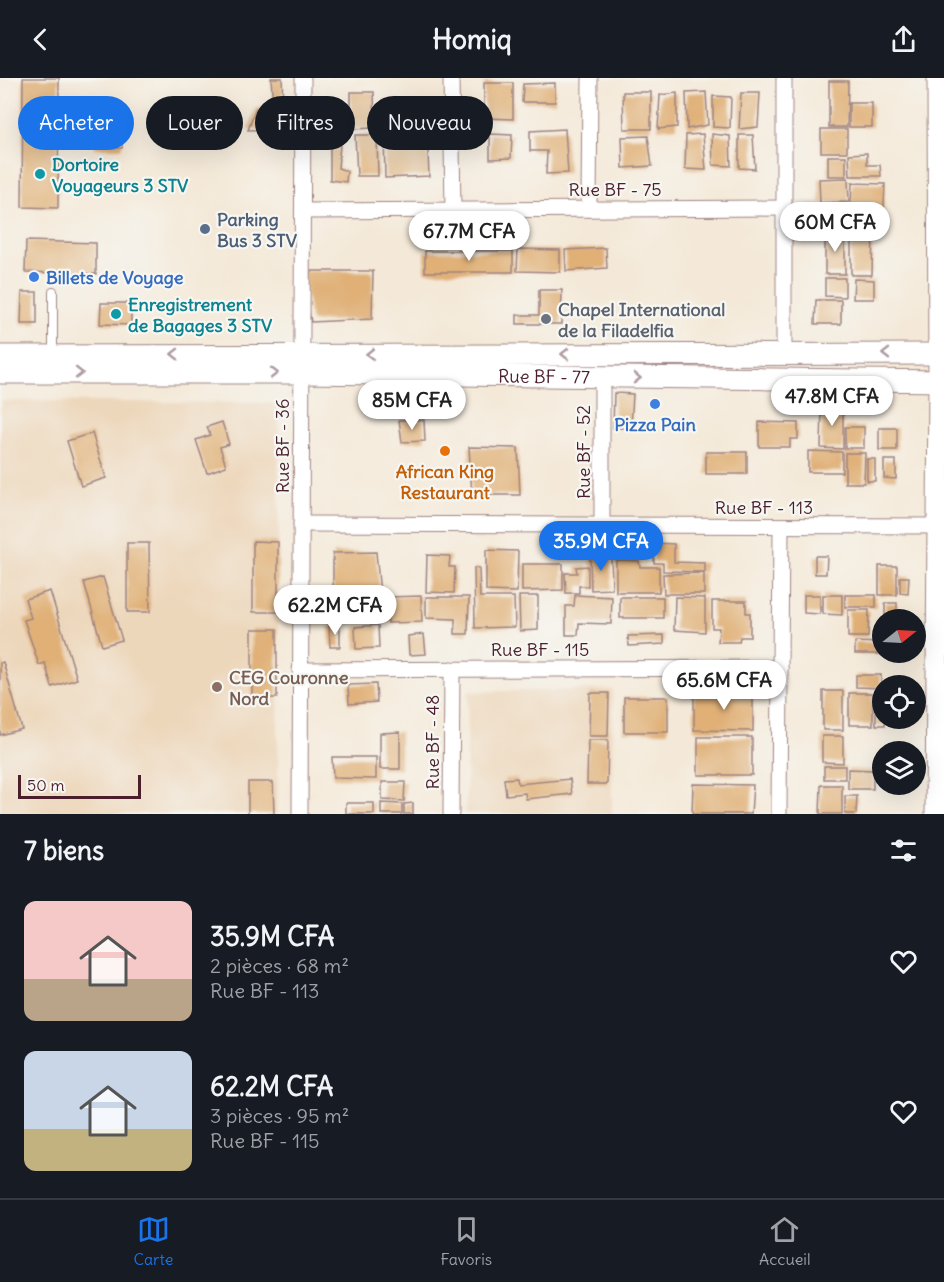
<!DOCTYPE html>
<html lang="fr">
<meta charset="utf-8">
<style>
:root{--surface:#171b24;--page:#242831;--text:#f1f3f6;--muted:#9ea1a6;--line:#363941;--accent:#1a73e8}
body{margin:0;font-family:Delius,sans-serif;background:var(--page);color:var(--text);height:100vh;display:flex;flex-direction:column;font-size:22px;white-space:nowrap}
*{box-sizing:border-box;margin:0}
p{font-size:20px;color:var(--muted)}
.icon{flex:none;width:33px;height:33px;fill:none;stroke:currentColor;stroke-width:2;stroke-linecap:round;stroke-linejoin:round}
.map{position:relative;height:736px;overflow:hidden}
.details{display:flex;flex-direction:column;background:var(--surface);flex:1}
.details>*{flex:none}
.banner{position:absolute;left:18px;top:18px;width:600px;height:54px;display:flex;gap:12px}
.needle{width:39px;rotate:72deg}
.controls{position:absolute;left:872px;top:531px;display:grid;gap:12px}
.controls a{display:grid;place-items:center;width:54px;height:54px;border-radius:50%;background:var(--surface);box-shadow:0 6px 24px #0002;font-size:30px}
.scale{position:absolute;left:18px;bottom:15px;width:123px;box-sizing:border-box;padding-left:6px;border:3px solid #4a1f2b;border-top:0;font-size:16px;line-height:21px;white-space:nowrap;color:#4a1f2b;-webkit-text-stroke:4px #f6f6f2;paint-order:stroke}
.price{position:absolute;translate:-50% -51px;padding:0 14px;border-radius:21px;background:#fff;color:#222;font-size:20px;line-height:39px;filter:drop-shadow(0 2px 3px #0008)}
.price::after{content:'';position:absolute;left:50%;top:36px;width:18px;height:14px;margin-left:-9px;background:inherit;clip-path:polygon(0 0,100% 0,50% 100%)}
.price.active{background:var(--accent);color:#fff}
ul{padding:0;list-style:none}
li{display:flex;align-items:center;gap:18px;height:150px;padding:0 24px}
li span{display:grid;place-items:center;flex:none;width:168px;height:120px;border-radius:12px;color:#555}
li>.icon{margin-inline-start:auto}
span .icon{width:72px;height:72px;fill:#fffc;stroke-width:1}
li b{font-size:26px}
h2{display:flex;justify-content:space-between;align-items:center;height:72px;padding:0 24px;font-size:26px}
.chip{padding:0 21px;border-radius:27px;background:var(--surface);box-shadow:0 6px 24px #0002;font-size:21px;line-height:54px}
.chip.active{background:var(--accent);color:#fff}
header{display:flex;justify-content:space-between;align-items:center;height:78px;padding:0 24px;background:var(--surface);font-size:27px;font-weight:700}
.tab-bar{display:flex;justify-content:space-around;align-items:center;height:84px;border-top:2px solid var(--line);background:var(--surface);font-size:16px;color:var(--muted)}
.tab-bar a{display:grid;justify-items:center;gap:3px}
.tab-bar .active{color:var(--accent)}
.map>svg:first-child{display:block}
</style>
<header><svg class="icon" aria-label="back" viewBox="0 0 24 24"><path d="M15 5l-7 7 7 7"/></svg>Homiq<svg class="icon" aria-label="share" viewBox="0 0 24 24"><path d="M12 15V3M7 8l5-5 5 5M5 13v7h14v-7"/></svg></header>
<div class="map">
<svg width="944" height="736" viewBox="0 0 944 736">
<rect width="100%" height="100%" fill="#f6f6f2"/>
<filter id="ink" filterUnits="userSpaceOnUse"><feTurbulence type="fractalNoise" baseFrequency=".0167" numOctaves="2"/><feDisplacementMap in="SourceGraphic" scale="12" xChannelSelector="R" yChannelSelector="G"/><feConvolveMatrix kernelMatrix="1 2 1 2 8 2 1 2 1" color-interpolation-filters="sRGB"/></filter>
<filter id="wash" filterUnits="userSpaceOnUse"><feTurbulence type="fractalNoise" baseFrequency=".008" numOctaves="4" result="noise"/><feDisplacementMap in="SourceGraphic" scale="24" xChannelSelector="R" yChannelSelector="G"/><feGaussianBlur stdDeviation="1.35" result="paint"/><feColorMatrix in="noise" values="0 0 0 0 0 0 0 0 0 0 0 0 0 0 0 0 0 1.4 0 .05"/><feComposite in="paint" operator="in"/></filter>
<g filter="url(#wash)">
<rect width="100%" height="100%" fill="#f4e9d8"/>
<g fill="#edd7bb">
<polygon points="0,323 279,325 278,736 0,736"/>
<polygon points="613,611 612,736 466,736 468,614"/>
</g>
<g id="blocks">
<g fill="#e0b077">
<polygon points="23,0 59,0 58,130 22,129"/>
<polygon points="271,0 282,0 283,27 273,26"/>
<polygon points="829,3 848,3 847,49 829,49"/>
<polygon points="484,5 513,5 513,41 484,40"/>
<polygon points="555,5 555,24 522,24 523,6"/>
<polygon points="351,14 374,14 375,50 351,51"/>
<polygon points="623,14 651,14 651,51 624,51"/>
<polygon points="706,14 708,47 687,51 686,15"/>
<polygon points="677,15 677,49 658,51 660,17"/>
<polygon points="741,15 760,15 758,49 739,51"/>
<polygon points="713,18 731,19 730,50 713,49"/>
<polygon points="384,22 401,22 402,52 385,52"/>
<rect x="849" y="25" width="23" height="24"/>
<polygon points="281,28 279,51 248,52 256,30"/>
<polygon points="565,51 568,95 546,96 547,73 530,73 530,53"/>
<rect x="821" y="51" width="26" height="23"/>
<rect x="95" y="52" width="27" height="18"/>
<polygon points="427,54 429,98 385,100 384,56"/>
<polygon points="490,56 512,57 511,80 490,81"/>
<polygon points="703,56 706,92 685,91 686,57"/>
<polygon points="712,56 730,58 731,88 713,87"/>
<polygon points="355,57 377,57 378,98 357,98"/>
<polygon points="739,57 753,57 755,91 739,90"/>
<polygon points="648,58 652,88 623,90 622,59"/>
<polygon points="330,67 340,67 338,90 347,93 346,104 330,102"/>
<polygon points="867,75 867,87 880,87 881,98 850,98 849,76"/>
<rect x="828" y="78" width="18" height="20"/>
<polygon points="848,100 849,124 820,125 819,101"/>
<polygon points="852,105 885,106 883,148 850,147"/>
<polygon points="809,127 846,127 847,148 809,149"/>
<polygon points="851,153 873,153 872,197 851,197"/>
<rect x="825" y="155" width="20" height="41"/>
<polygon points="26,163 96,165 96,196 25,194"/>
<polygon points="606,170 607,190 566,193 565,172"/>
<polygon points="518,171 560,172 560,194 517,193"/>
<rect x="425" y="173" width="88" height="21"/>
<polygon points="302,193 373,193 372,241 311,244"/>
<polygon points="825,200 845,200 845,219 825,218"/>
<polygon points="854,201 874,202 874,221 853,221"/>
<polygon points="539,212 562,212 561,246 517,246 517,237 539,237"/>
<polygon points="22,214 37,214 37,246 21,246"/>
<polygon points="816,222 841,222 841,246 815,246"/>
<polygon points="101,225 131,225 131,247 100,246"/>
<polygon points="614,315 633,316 631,350 613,350"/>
<polygon points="822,326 843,327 843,371 821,370"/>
<polygon points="399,342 424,342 425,363 402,364"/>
<polygon points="222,344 229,366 220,369 226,388 207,395 196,362 210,357 207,349"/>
<polygon points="759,344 798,345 798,361 790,361 790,369 759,369"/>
<rect x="845" y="349" width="19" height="21"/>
<rect x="879" y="350" width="18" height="22"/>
<polygon points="92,355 106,400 81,408 67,363"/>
<polygon points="469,369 518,370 520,417 472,417"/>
<polygon points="808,373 842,374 842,394 808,394"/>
<rect x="706" y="374" width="41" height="22"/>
<polygon points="845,375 865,375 864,405 845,405"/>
<rect x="867" y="381" width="8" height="22"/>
<polygon points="884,382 896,382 896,401 884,400"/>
<polygon points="253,463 278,464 278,534 253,534"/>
<polygon points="127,465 149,465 150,534 127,534"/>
<polygon points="654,465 674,466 674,484 705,485 705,494 663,493 663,485 654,485"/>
<polygon points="486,472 518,473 517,514 486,513"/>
<polygon points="376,474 380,515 333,514 333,475"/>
<polygon points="611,476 612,511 591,512 590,477"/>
<polygon points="427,477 450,478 449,489 455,489 454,515 426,514"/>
<polygon points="815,478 827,478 826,496 815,496"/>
<polygon points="616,482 639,483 640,489 659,489 659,514 616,514"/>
<polygon points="522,486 563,486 563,512 522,513"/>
<polygon points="588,488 588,508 579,508 579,515 566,515 565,495 577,495 576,489"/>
<rect x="879" y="488" width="18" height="29"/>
<polygon points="474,490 479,490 480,519 514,519 515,549 475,550"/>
<polygon points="704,495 704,516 664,516 663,496"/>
<polygon points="103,499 122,562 102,568 84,504"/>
<polygon points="900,499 909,499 908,516 900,515"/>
<polygon points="50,513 77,601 52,609 45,585 39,587 24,542 31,540 25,521"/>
<polygon points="575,517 612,519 611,546 579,545 578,557 566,557 566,528 574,528"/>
<polygon points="804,517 820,517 820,536 804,535"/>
<polygon points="823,517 842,517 842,537 823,536"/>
<rect x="845" y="517" width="31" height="12"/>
<polygon points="421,518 422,544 388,545 387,519"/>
<polygon points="519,518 538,518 538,552 520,553"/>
<polygon points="426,519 469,519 468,556 455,556 455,541 426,540"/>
<rect x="620" y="519" width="43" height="21"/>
<polygon points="675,519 705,520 705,554 674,552"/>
<polygon points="712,523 746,523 746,535 750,535 750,559 740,559 739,564 718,564 719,550 712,550"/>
<rect x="885" y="525" width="12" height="17"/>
<polygon points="848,532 869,532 868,559 848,559"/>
<polygon points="378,547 379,570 356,571 355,549"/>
<polygon points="329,548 340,548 340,569 330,569"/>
<rect x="252" y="551" width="25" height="69"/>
<polygon points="424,556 426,576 409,577 408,558"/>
<polygon points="664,557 664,566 629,568 628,558"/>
<polygon points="855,564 882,565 882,576 855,576"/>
<polygon points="3,584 22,651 0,657 0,585"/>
<polygon points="856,597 881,597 881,610 856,609"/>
<polygon points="376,606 377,624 349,626 348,607"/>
<rect x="823" y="613" width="20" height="39"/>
<polygon points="694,614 753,614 753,653 694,652"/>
<polygon points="590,615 609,615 608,658 589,658"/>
<rect x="849" y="615" width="24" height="32"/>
<rect x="624" y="619" width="44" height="35"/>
<polygon points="876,628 882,628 882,640 886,640 885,647 876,647"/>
<polygon points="400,654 400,691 380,691 380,655"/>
<polygon points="822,658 843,658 843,685 822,684"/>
<rect x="698" y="659" width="54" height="38"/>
<polygon points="588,662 608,662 607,706 587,706"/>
<polygon points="332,679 376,679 376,701 333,700"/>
<rect x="824" y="688" width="21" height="13"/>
<polygon points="848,691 873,692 873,711 848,711"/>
<polygon points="517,700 518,706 570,701 572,716 526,721 525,715 506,717 504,701"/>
<polygon points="248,704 273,704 274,736 248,736"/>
<polygon points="382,704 405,704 404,723 382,722"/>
<polygon points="693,706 753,707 751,736 692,736"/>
<polygon points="821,707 842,707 842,736 820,736"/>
<polygon points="845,718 857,718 856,736 845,736"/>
<rect x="346" y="725" width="28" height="11"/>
<polygon points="381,725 402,726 402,736 381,736"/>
<polygon points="413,725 413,736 404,736 404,726"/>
</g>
</g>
</g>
<g filter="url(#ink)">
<use href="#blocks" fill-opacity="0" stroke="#9f8482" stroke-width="1.5"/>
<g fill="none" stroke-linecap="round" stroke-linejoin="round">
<defs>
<polyline id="service" points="53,275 53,213"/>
<g id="minor">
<polyline points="451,0 453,132"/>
<polyline points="784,0 784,276"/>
<polyline points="589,131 590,0"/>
<polyline points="303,133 784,130"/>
<polyline points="602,300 602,448"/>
<polyline points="301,446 938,448"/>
<polyline points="300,592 780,590"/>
<polyline points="300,736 303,0"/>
<polyline points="451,736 452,591"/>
<polyline points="779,736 781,449"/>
</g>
<g id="secondary">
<polyline points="0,278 944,276"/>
<path id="s1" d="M 0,295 L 302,295 L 944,303"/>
<polyline points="936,736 939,303 938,0"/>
</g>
</defs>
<use href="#service" stroke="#9f8482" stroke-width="10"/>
<use href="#minor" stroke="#9f8482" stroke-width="17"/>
<use href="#secondary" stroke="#9f8482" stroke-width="23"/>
<use href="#service" stroke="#fff" stroke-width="8"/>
<use href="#minor" stroke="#fff" stroke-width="15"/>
<use href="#secondary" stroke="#fff" stroke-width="21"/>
</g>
<defs><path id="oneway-chevron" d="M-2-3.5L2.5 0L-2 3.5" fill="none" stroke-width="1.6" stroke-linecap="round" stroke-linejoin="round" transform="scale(1.5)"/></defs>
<g stroke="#ae9aa0">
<use href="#oneway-chevron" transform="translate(175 276) rotate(180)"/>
<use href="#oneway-chevron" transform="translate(370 276) rotate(-180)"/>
<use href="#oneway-chevron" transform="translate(565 276) rotate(-180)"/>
<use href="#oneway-chevron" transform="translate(886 276) rotate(-180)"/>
<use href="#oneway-chevron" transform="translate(79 295)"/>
<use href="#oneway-chevron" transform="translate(274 295)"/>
<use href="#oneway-chevron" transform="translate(637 300) rotate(1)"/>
</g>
</g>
<g fill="#0f9aa8" stroke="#f6f6f2" stroke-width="2">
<circle cx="40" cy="96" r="6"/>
<circle cx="116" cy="236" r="6"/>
</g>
<circle fill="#5c6f8a" stroke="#f6f6f2" stroke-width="2" cx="205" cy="151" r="6"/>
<g fill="#3f7fe0" stroke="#f6f6f2" stroke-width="2">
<circle cx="34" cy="199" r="6"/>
<circle cx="655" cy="326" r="6"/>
</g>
<circle fill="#6b7280" stroke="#f6f6f2" stroke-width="2" cx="546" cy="241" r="6"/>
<circle fill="#e8710a" stroke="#f6f6f2" stroke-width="2" cx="445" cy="373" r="6"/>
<circle fill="#8d6e63" stroke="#f6f6f2" stroke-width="2" cx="217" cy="609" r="6"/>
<g text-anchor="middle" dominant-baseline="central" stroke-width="4.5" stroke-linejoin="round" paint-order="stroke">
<g font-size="18" font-weight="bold" fill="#0d838f" stroke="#f6f6f2" text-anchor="start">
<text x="52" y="86">Dortoire<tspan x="52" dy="21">Voyageurs 3 STV</tspan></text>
<text x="128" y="226">Enregistrement<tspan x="128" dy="21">de Bagages 3 STV</tspan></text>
</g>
<g font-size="18" fill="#4a1f2b" stroke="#f6f6f2">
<text x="615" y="111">Rue BF - 75</text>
<text stroke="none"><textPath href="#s1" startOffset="544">Rue BF - 77</textPath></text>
<text transform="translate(282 368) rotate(-90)">Rue BF - 36</text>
<text transform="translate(583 374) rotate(-90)">Rue BF - 52</text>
<text x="764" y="429">Rue BF - 113</text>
<text x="540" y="571">Rue BF - 115</text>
<text transform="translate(432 664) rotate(-90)">Rue BF - 48</text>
</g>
<g font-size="18" font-weight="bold" fill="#4e5e75" stroke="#f6f6f2" text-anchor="start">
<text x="217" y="141">Parking<tspan x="217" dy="21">Bus 3 STV</tspan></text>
</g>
<g font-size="18" font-weight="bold" fill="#366cbe" stroke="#f6f6f2" text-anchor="start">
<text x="46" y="199">Billets de Voyage</text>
<text x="655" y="346" text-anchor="middle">Pizza Pain</text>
</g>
<g font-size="18" font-weight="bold" fill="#5b616d" stroke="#f6f6f2" text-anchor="start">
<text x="558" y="231">Chapel International<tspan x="558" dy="21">de la Filadelfia</tspan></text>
</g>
<g font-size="18" font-weight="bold" fill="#c56008" stroke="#f6f6f2">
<text x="445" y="393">African King<tspan x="445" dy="21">Restaurant</tspan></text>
</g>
<g font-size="18" font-weight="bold" fill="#785e54" stroke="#f6f6f2" text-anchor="start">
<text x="229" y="599">CEG Couronne<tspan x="229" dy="21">Nord</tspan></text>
</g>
</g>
</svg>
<div class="controls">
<a><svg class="needle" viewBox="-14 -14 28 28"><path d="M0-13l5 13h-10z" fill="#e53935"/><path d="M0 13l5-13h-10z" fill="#9ea1a6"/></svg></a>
<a><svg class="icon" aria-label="locate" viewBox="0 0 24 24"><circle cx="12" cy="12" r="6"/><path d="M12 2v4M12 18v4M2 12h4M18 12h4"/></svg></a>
<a><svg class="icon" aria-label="layers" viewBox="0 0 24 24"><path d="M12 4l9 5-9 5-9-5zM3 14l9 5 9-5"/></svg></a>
</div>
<div class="scale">50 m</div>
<b class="price" style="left:835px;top:175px">60M CFA</b>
<b class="price" style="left:469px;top:184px">67.7M CFA</b>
<b class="price" style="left:832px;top:349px">47.8M CFA</b>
<b class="price" style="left:412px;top:353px">85M CFA</b>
<b class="price active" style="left:601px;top:494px">35.9M CFA</b>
<b class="price" style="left:335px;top:558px">62.2M CFA</b>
<b class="price" style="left:724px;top:633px">65.6M CFA</b>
<div class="banner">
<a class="chip active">Acheter</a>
<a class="chip">Louer</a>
<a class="chip">Filtres</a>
<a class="chip">Nouveau</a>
</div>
</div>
<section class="details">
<h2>7 biens<svg class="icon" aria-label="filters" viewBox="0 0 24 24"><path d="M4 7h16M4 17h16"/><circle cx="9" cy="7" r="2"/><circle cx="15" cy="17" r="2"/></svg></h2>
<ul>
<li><span style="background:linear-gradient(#f6c9c9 65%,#b9a48a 0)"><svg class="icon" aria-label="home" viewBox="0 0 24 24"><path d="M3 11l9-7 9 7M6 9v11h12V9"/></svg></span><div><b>35.9M CFA</b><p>2 pièces · 68 m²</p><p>Rue BF - 113</p></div><svg class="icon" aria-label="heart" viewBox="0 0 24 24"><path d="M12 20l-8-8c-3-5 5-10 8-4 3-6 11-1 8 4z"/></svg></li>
<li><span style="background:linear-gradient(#c9d6e8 65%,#c2b280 0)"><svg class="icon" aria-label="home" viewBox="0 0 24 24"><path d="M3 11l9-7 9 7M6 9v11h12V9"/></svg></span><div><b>62.2M CFA</b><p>3 pièces · 95 m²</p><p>Rue BF - 115</p></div><svg class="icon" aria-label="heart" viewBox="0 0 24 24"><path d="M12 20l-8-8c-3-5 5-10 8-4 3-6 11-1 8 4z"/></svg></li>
</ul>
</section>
<nav class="tab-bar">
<a class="active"><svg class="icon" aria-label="map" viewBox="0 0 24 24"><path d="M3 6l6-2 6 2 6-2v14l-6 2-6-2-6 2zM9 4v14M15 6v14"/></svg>Carte</a>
<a><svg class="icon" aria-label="saved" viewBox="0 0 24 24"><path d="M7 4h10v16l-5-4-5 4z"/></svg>Favoris</a>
<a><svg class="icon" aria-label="home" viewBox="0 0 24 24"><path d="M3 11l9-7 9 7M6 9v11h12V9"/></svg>Accueil</a>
</nav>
